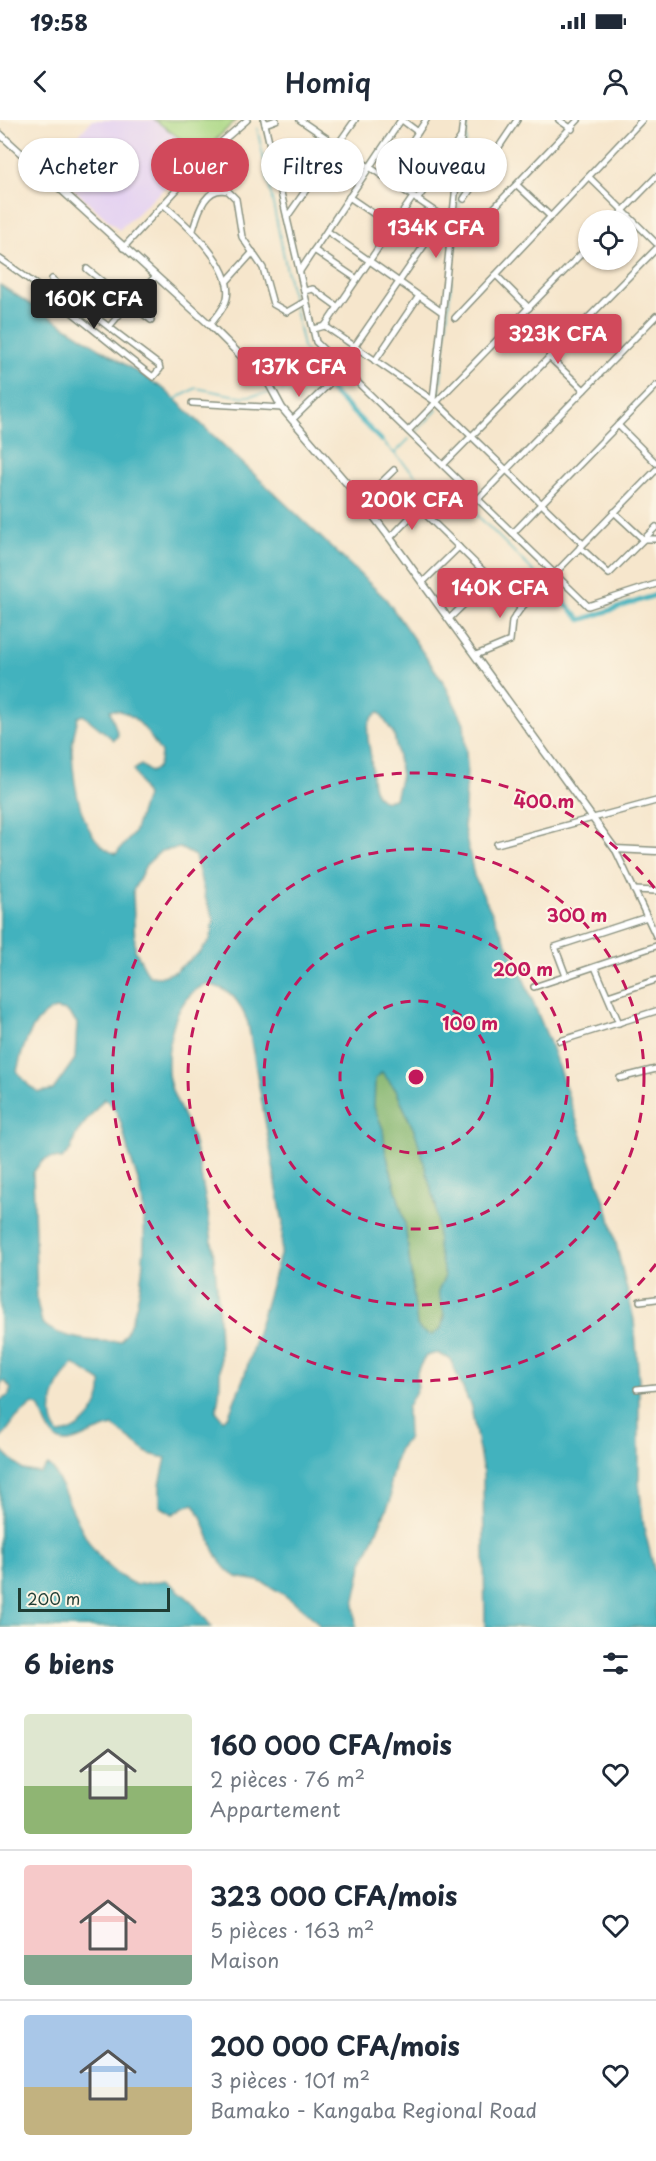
<!DOCTYPE html>
<html lang="fr">
<meta charset="utf-8">
<style>
:root{--surface:#fff;--page:#f6f6f7;--text:#1f2937;--muted:#747a83;--line:#e0e1e3;--accent:#d1495b}
body{margin:0;font-family:"Playpen Sans",sans-serif;background:var(--page);color:var(--text);height:100vh;display:flex;flex-direction:column;font-size:22px;white-space:nowrap}
*{box-sizing:border-box;margin:0}
p{font-size:20px;color:var(--muted)}
.icon{flex:none;width:33px;height:33px;fill:none;stroke:currentColor;stroke-width:2;stroke-linecap:round;stroke-linejoin:round}
.map{position:relative;height:1507px;overflow:hidden}
.drawer{display:flex;flex-direction:column;background:var(--surface);flex:1}
.drawer>*{flex:none}
.banner{position:absolute;left:18px;top:18px;width:621px;height:54px;display:flex;gap:12px}
.buttons{position:absolute;left:578px;top:90px;display:grid;gap:12px}
.buttons a{display:grid;place-items:center;width:60px;height:60px;border-radius:50%;background:var(--surface);box-shadow:0 2px 4px #0004;font-size:30px}
.scale{position:absolute;left:18px;bottom:15px;width:152px;box-sizing:border-box;padding-left:6px;border:3px solid #1f3d34;border-top:0;font-size:16px;line-height:21px;white-space:nowrap;color:#1f3d34;-webkit-text-stroke:4px #fcf5e5;paint-order:stroke}
.price{position:absolute;translate:-50% -51px;padding:0 14px;border-radius:6px;background:var(--accent);color:#fff;font-size:20px;line-height:39px;filter:drop-shadow(0 2px 3px #0008)}
.price::after{content:'';position:absolute;left:50%;top:36px;width:18px;height:14px;margin-left:-9px;background:inherit;clip-path:polygon(0 0,100% 0,50% 100%)}
.price.selected{background:#222;color:#fff}
ul{padding:0;list-style:none}
li{display:flex;align-items:center;gap:18px;height:150px;padding:0 24px}
li+li{border-top:2px solid var(--line)}
li span{display:grid;place-items:center;flex:none;width:168px;height:120px;border-radius:6px;color:#555}
li>.icon{margin-inline-start:auto}
span .icon{width:72px;height:72px;fill:#fffc;stroke-width:1}
li b{font-size:26px}
h2{display:flex;justify-content:space-between;align-items:center;height:72px;padding:0 24px;font-size:26px}
.tag{padding:0 21px;border-radius:27px;background:var(--surface);box-shadow:0 2px 4px #0004;font-size:21px;line-height:54px}
.tag.selected{background:var(--accent);color:#fff}
.status{display:flex;justify-content:space-between;align-items:center;height:42px;padding:0 30px;background:var(--surface);direction:ltr}
.status svg{height:16px;fill:currentColor}
header{display:flex;justify-content:space-between;align-items:center;height:78px;padding:0 24px;background:var(--surface);font-size:27px;font-weight:600}
.map>svg:first-child{display:block}
</style>
<div class="status"><b>19:58</b><svg viewBox="0 0 49 12"><path d="M0 12V9h3v3zM5 12V6h3v6zM10 12V3h3v9zM15 12V0h3v12zM26 1h20v11H26zM47 4h2v5h-2z"/></svg></div>
<header><svg class="icon" aria-label="back" viewBox="0 0 24 24"><path d="M15 5l-7 7 7 7"/></svg>Homiq<svg class="icon" aria-label="person" viewBox="0 0 24 24"><circle cx="12" cy="8" r="4"/><path d="M4 21q1-7 8-7t8 7"/></svg></header>
<div class="map">
<svg width="656" height="1507" viewBox="0 0 656 1507">
<rect width="100%" height="100%" fill="#fcf5e5"/>
<filter id="ink" filterUnits="userSpaceOnUse"><feTurbulence type="fractalNoise" baseFrequency=".0167" numOctaves="2"/><feDisplacementMap in="SourceGraphic" scale="12" xChannelSelector="R" yChannelSelector="G"/><feConvolveMatrix kernelMatrix="1 2 1 2 8 2 1 2 1" color-interpolation-filters="sRGB"/></filter>
<filter id="wash" filterUnits="userSpaceOnUse"><feTurbulence type="fractalNoise" baseFrequency=".008" numOctaves="4" result="noise"/><feDisplacementMap in="SourceGraphic" scale="24" xChannelSelector="R" yChannelSelector="G"/><feGaussianBlur stdDeviation="1.35" result="paint"/><feColorMatrix in="noise" values="0 0 0 0 0 0 0 0 0 0 0 0 0 0 0 0 0 1.4 0 .05"/><feComposite in="paint" operator="in"/></filter>
<g filter="url(#wash)">
<rect width="100%" height="100%" fill="#f6e6cc"/>
<polygon fill="#e5d3f1" points="92,0 155,0 201,34 119,110 50,48"/>
<polygon fill="#abd885" stroke="#658a5c" stroke-width="1.5" points="155,0 236,0 201,34"/>
<path fill="#88b872" stroke="#547a53" stroke-width="1.5" d="M 382,952 C 394,963 399,977 405,991 C 408,1000 414,1008 417,1016 C 434,1063 453,1162 441,1209 L 432,1216 L 421,1211 L 417,1205 L 405,1104 L 385,1029 L 383,1009 L 374,987 L 375,959 Z"/>
<g fill="#43b2be" stroke="#317879" stroke-width="1.5" fill-rule="evenodd">
<path d="M 0,165 L 164,269 L 386,479 L 444,563 L 464,603 L 467,647 L 464,708 L 474,756 L 522,855 L 550,923 L 609,1094 L 634,1200 L 639,1260 L 639,1363 L 644,1408 L 656,1456 L 656,1507 L 485,1507 L 483,1352 L 471,1287 L 450,1239 L 437,1233 L 426,1236 C 418,1248 414,1254 418,1267 L 407,1288 L 408,1318 L 398,1330 L 390,1362 L 391,1379 L 363,1442 L 354,1484 L 356,1507 L 320,1507 C 311,1492 274,1466 258,1461 C 251,1459 242,1459 235,1456 C 211,1443 209,1404 194,1384 L 186,1386 L 173,1394 L 160,1386 L 160,1365 L 166,1338 L 149,1334 L 113,1306 C 72,1316 58,1345 40,1287 L 33,1284 L 16,1298 L 0,1320 L 0,1281 L 9,1275 L 11,1269 L 5,1261 L 0,1264 L 0,1271 ZM 110,590 C 134,588 150,615 161,633 C 160,642 160,649 150,652 L 141,645 L 134,650 L 146,676 L 134,713 L 116,734 C 81,722 73,663 72,630 C 72,619 76,607 78,597 L 83,595 L 114,620 L 118,615 ZM 379,592 L 394,614 L 401,655 L 395,679 C 391,680 385,682 381,679 C 369,670 373,651 371,639 C 370,623 360,603 379,592 ZM 180,728 L 195,736 L 206,780 L 214,799 L 210,820 L 200,832 L 174,852 L 160,857 L 149,856 L 135,830 L 133,771 L 146,745 L 161,731 ZM 206,864 C 231,868 239,880 248,903 L 283,1103 L 281,1132 L 245,1254 L 229,1295 L 223,1300 L 216,1291 C 221,1272 220,1252 220,1232 C 219,1161 210,1089 193,1019 C 187,999 168,971 168,951 C 167,920 174,878 206,864 ZM 55,889 L 67,891 L 77,903 L 75,939 L 53,970 L 39,972 L 29,966 L 17,951 C 22,929 32,896 55,889 ZM 382,952 L 396,970 L 416,1015 L 436,1085 L 438,1129 L 445,1156 L 438,1171 L 445,1197 L 441,1209 L 432,1215 L 421,1211 L 417,1205 L 405,1104 L 385,1029 L 383,1009 L 374,987 L 375,959 ZM 104,979 C 119,986 124,1012 127,1027 C 131,1042 138,1057 141,1072 C 148,1111 144,1190 121,1221 C 97,1223 60,1219 42,1203 L 37,1182 L 33,1053 C 41,1040 46,1036 62,1039 L 71,1029 L 76,1014 ZM 74,1244 L 101,1262 C 104,1285 83,1312 59,1314 C 42,1295 57,1258 74,1244 Z"/>
<path d="M 0,1328 L 23,1350 L 40,1353 L 48,1345 L 53,1349 C 76,1393 87,1442 136,1465 L 166,1460 L 191,1481 L 212,1507 L 0,1507 Z"/>
</g>
<g fill="none" stroke-linecap="round" stroke-linejoin="round">
<g stroke="#43b2be" stroke-width="1.5">
<path d="M 257,8 L 303,227 L 311,241 C 307,258 299,266 281,271"/>
<polyline points="439,277 468,0"/>
<polyline points="174,280 196,268 242,277 270,273"/>
<polyline points="415,313 437,290"/>
<polyline points="381,320 447,387 463,381 543,461"/>
<polyline points="395,333 409,319"/>
</g>
<g stroke="#43b2be" stroke-width="5">
<polyline points="309,252 321,261 381,320"/>
<polyline points="548,466 581,500 656,475"/>
</g>
</g>
</g>
<g filter="url(#ink)">
<g fill="none" stroke-linecap="round" stroke-linejoin="round">
<defs>
<g id="minor">
<polyline points="264,0 316,222 588,486 656,464"/>
<polyline points="300,0 452,103"/>
<polyline points="402,0 418,12"/>
<polyline points="559,0 572,9"/>
<polyline points="265,4 276,0"/>
<polyline points="271,30 279,30 317,55"/>
<polyline points="589,57 656,123"/>
<polyline points="387,59 426,0"/>
<polyline points="517,65 551,97"/>
<polyline points="349,77 393,107"/>
<polyline points="464,79 517,0"/>
<polyline points="417,80 461,17"/>
<path d="M 164,85 C 185,103 234,146 227,178 C 225,188 216,197 210,205"/>
<polyline points="287,97 355,0"/>
<polyline points="614,100 656,57"/>
<path d="M 193,110 C 198,93 205,65 228,71 L 236,79 L 242,117 L 263,148 L 273,184 L 287,192 L 306,181"/>
<polyline points="327,111 442,192"/>
<polyline points="468,115 578,0"/>
<polyline points="123,128 219,24 247,0"/>
<polyline points="314,130 357,159"/>
<path d="M 0,139 C 54,175 102,218 153,257 L 160,249 L 159,245 L 97,198 L 52,159"/>
<polyline points="87,149 129,183 156,156"/>
<polyline points="300,151 401,0"/>
<polyline points="496,155 529,188"/>
<polyline points="226,162 253,132"/>
<polyline points="304,171 313,169 338,187"/>
<polyline points="455,198 642,0"/>
<polyline points="325,206 437,283 583,424"/>
<polyline points="109,207 129,183 151,200"/>
<polyline points="314,209 325,206 413,77"/>
<polyline points="549,237 584,270"/>
<polyline points="375,241 419,176"/>
<polyline points="433,280 463,0"/>
<polyline points="192,283 282,288"/>
<polyline points="292,300 328,265 443,98"/>
<polyline points="618,305 656,343"/>
<polyline points="408,311 588,127"/>
<polyline points="443,345 656,129"/>
<polyline points="478,379 656,196"/>
<polyline points="362,381 394,350"/>
<polyline points="614,392 643,419 656,419"/>
<polyline points="513,413 656,266"/>
<polyline points="390,418 419,388 521,488"/>
<polyline points="580,427 609,454 656,407"/>
<polyline points="423,462 459,427"/>
<polyline points="450,498 491,458"/>
<polyline points="476,535 510,521 512,501 521,488 656,350"/>
<polyline points="497,724 656,681"/>
<polyline points="615,729 656,816"/>
<polyline points="634,770 656,771"/>
<polyline points="595,847 619,903"/>
<polyline points="566,856 555,827 647,797"/>
<polyline points="534,867 656,826"/>
<polyline points="608,876 656,860"/>
<polyline points="560,921 656,891"/>
<polyline points="620,958 656,949"/>
<polyline points="640,1181 656,1179"/>
<polyline points="637,1269 656,1267"/>
</g>
<polyline id="tertiary" points="0,14 210,205 269,264 282,288 362,381 390,418 615,729 656,731"/>
</defs>
<use href="#minor" stroke="#8a9280" stroke-width="8"/>
<use href="#tertiary" stroke="#8a9280" stroke-width="9"/>
<use href="#minor" stroke="#fff" stroke-width="5"/>
<use href="#tertiary" stroke="#fff" stroke-width="6"/>
</g>
</g>
<g fill="none" stroke="#c2185b" stroke-width="3" stroke-dasharray="10 8">
<circle cx="416" cy="957" r="76"/>
<circle cx="416" cy="957" r="152"/>
<circle cx="416" cy="957" r="228"/>
<path d="M656 1144A304 304 0 1 1 656 770"/>
</g>
<circle cx="416" cy="957" r="9" fill="#c2185b" stroke="#fcf5e5" stroke-width="3"/>
<g font-size="18" text-anchor="middle" font-weight="bold" fill="#c2185b" stroke="#fcf5e5" stroke-width="4.5" stroke-linejoin="round" paint-order="stroke">
<text x="544" y="688">400 m</text>
<text x="577" y="802">300 m</text>
<text x="523" y="856">200 m</text>
<text x="470" y="910">100 m</text>
</g>
</svg>
<div class="buttons">
<a><svg class="icon" aria-label="locate" viewBox="0 0 24 24"><circle cx="12" cy="12" r="6"/><path d="M12 2v4M12 18v4M2 12h4M18 12h4"/></svg></a>
</div>
<div class="scale">200 m</div>
<b class="price" style="left:436px;top:139px">134K CFA</b>
<b class="price selected" style="left:94px;top:210px">160K CFA</b>
<b class="price" style="left:558px;top:245px">323K CFA</b>
<b class="price" style="left:299px;top:278px">137K CFA</b>
<b class="price" style="left:412px;top:411px">200K CFA</b>
<b class="price" style="left:500px;top:499px">140K CFA</b>
<div class="banner">
<a class="tag">Acheter</a>
<a class="tag selected">Louer</a>
<a class="tag">Filtres</a>
<a class="tag">Nouveau</a>
</div>
</div>
<section class="drawer">
<h2>6 biens<svg class="icon" aria-label="filters" viewBox="0 0 24 24"><path d="M4 7h16M4 17h16"/><circle cx="9" cy="7" r="2"/><circle cx="15" cy="17" r="2"/></svg></h2>
<ul>
<li><span style="background:linear-gradient(#dfe7d0 60%,#8fb573 0)"><svg class="icon" aria-label="home" viewBox="0 0 24 24"><path d="M3 11l9-7 9 7M6 9v11h12V9"/></svg></span><div><b>160 000 CFA/mois</b><p>2 pièces · 76 m²</p><p>Appartement</p></div><svg class="icon" aria-label="heart" viewBox="0 0 24 24"><path d="M12 20l-8-8c-3-5 5-10 8-4 3-6 11-1 8 4z"/></svg></li>
<li><span style="background:linear-gradient(#f6c9c9 75%,#7fa58c 0)"><svg class="icon" aria-label="home" viewBox="0 0 24 24"><path d="M3 11l9-7 9 7M6 9v11h12V9"/></svg></span><div><b>323 000 CFA/mois</b><p>5 pièces · 163 m²</p><p>Maison</p></div><svg class="icon" aria-label="heart" viewBox="0 0 24 24"><path d="M12 20l-8-8c-3-5 5-10 8-4 3-6 11-1 8 4z"/></svg></li>
<li><span style="background:linear-gradient(#a9c7e8 60%,#c2b280 0)"><svg class="icon" aria-label="home" viewBox="0 0 24 24"><path d="M3 11l9-7 9 7M6 9v11h12V9"/></svg></span><div><b>200 000 CFA/mois</b><p>3 pièces · 101 m²</p><p>Bamako - Kangaba Regional Road</p></div><svg class="icon" aria-label="heart" viewBox="0 0 24 24"><path d="M12 20l-8-8c-3-5 5-10 8-4 3-6 11-1 8 4z"/></svg></li>
</ul>
</section>
